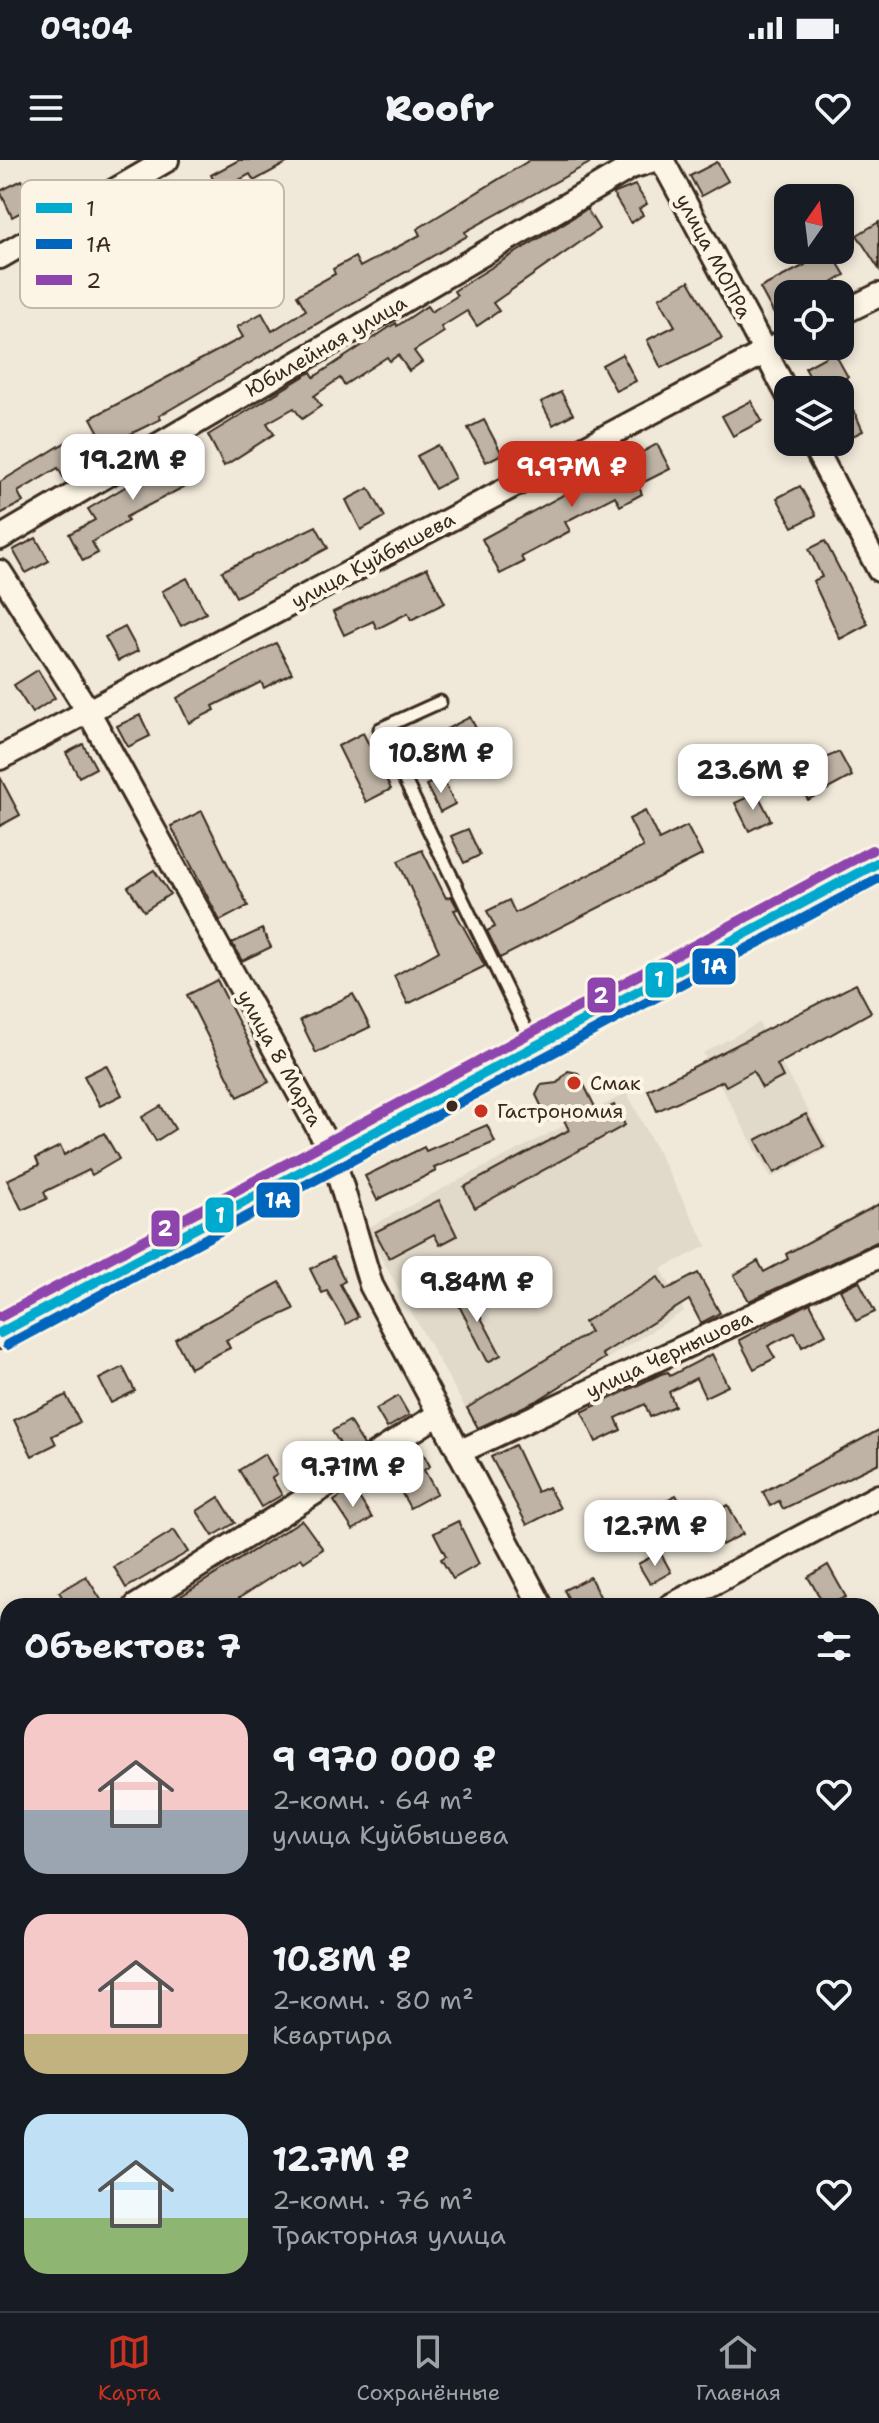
<!DOCTYPE html>
<html lang="ru">
<meta charset="utf-8">
<style>
:root{--surface:#171b24;--page:#20242c;--text:#f1f3f6;--muted:#9ea1a6;--line:#363941;--accent:#c8321e}
body{margin:0;font-family:"Shantell Sans",sans-serif;background:var(--page);color:var(--text);height:100vh;display:flex;flex-direction:column;font-size:30px;white-space:nowrap}
*{box-sizing:border-box;margin:0}
p{font-size:26px;color:var(--muted)}
.icon{flex:none;width:44px;height:44px;fill:none;stroke:currentColor;stroke-width:2;stroke-linecap:round;stroke-linejoin:round}
.map{position:relative;flex:1;overflow:hidden}
.side{position:absolute;left:0px;top:1438px;width:880px;height:714px;display:flex;flex-direction:column;background:var(--surface);border-radius:24px 24px 0 0;box-shadow:0 4px 12px #0003}
.side>*{flex:none}
.needle{width:52px;rotate:14deg}
.buttons{position:absolute;left:774px;top:24px;display:grid;gap:16px}
.buttons a{display:grid;place-items:center;width:80px;height:80px;border-radius:16px;background:var(--surface);box-shadow:0 4px 12px #0003;font-size:40px}
.price{position:absolute;translate:-50% -68px;padding:0 18px;border-radius:16px;background:#fff;color:#222;font-size:26px;line-height:52px;filter:drop-shadow(0 2px 4px #0008)}
.price::after{content:'';position:absolute;left:50%;top:48px;width:24px;height:18px;margin-left:-12px;background:inherit;clip-path:polygon(0 0,100% 0,50% 100%)}
.price.selected{background:var(--accent);color:#fff}
ul{padding:0;list-style:none}
li{display:flex;align-items:center;gap:24px;height:200px;padding:0 24px}
li span{display:grid;place-items:center;flex:none;width:224px;height:160px;border-radius:24px;color:#555}
li>.icon{margin-inline-start:auto}
span .icon{width:96px;height:96px;fill:#fffc;stroke-width:1}
li b{font-size:34px}
h2{display:flex;justify-content:space-between;align-items:center;height:96px;padding:0 24px;font-size:34px}
.status{display:flex;justify-content:space-between;align-items:center;height:56px;padding:0 40px;background:var(--surface);direction:ltr}
.status svg{height:22px;fill:currentColor}
header{display:flex;justify-content:space-between;align-items:center;height:104px;padding:0 24px;background:var(--surface);font-size:36px;font-weight:800}
.tab-bar{display:flex;justify-content:space-around;align-items:center;height:112px;border-top:2px solid var(--line);background:var(--surface);font-size:22px;color:var(--muted)}
.tab-bar a{display:grid;justify-items:center;gap:4px}
.tab-bar .selected{color:var(--accent)}
.map>svg:first-child{display:block}
</style>
<div class="status"><b>09:04</b><svg viewBox="0 0 49 12"><path d="M0 12V9h3v3zM5 12V6h3v6zM10 12V3h3v9zM15 12V0h3v12zM26 1h20v11H26zM47 4h2v5h-2z"/></svg></div>
<header><svg class="icon" aria-label="menu" viewBox="0 0 24 24"><path d="M4 6h16M4 12h16M4 18h16"/></svg>Roofr<svg class="icon" aria-label="heart" viewBox="0 0 24 24"><path d="M12 20l-8-8c-3-5 5-10 8-4 3-6 11-1 8 4z"/></svg></header>
<div class="map">
<svg width="879" height="2151" viewBox="0 0 879 2151">
<rect width="100%" height="100%" fill="#f0e9d9"/>
<filter id="ink" filterUnits="userSpaceOnUse"><feTurbulence type="fractalNoise" baseFrequency=".0125" numOctaves="2"/><feDisplacementMap in="SourceGraphic" scale="16" xChannelSelector="R" yChannelSelector="G"/><feConvolveMatrix kernelMatrix="1 2 1 2 8 2 1 2 1" color-interpolation-filters="sRGB"/></filter>
<g filter="url(#ink)">
<g fill="#e1d9c9">
<polygon points="759,863 829,988 771,1018 703,893"/>
<polygon points="627,933 707,1086 661,1109 684,1151 481,1276 365,1069"/>
</g>
<g fill="#beb3a4" stroke="#3b2a1e" stroke-width="2">
<polygon points="239,0 292,0 254,21 250,14 219,31 211,15"/>
<polygon points="530,0 595,0 465,72 467,76 159,256 161,259 106,286 91,258 243,177 237,167 262,153 272,171 306,150 297,135 335,114 333,109 355,97 360,107 420,75 417,69"/>
<polygon points="717,2 728,21 701,36 690,16"/>
<polygon points="22,20 35,45 12,57 0,31"/>
<polygon points="635,25 647,44 639,49 643,55 631,63 613,34"/>
<polygon points="587,49 599,69 493,143 499,151 477,166 467,151 441,167 444,172 414,191 422,202 409,211 398,195 390,201 387,197 344,225 340,218 314,236 321,246 302,259 294,248 267,263 274,274 224,306 208,275 311,212 314,217 396,163 397,166 427,146 431,152 457,136 454,131 476,117"/>
<polygon points="879,62 879,109 857,75"/>
<polygon points="818,90 830,90 845,115 814,134 788,134 788,146 774,154 760,128 805,105 802,100"/>
<polygon points="689,121 722,178 661,208 647,180 675,166 659,138"/>
<polygon points="834,192 848,217 824,230 817,230 805,208"/>
<polygon points="622,194 636,221 616,231 602,205"/>
<polygon points="561,232 573,254 553,265 541,242"/>
<polygon points="751,241 762,261 733,276 722,256"/>
<polygon points="854,251 863,271 840,282 840,258"/>
<polygon points="484,260 502,294 486,302 468,268"/>
<polygon points="68,281 82,307 63,317 58,308 18,332 23,342 0,354 0,322"/>
<polygon points="657,284 670,309 638,325 642,334 620,346 615,336 565,362 570,371 521,397 524,402 500,414 482,379"/>
<polygon points="438,285 455,318 435,329 417,296"/>
<polygon points="184,292 199,319 126,357 128,361 92,382 98,393 83,401 69,374 95,360 88,349"/>
<polygon points="800,326 816,355 793,367 777,338"/>
<polygon points="369,328 385,357 361,370 346,340"/>
<polygon points="316,366 328,388 236,437 222,411"/>
<polygon points="36,378 49,401 26,413 13,390"/>
<polygon points="825,381 868,464 840,479 813,421 822,417 809,389"/>
<polygon points="427,408 445,443 411,460 408,453 377,469 373,461 344,475 333,452"/>
<polygon points="187,418 206,453 181,466 162,431"/>
<polygon points="125,467 138,491 118,501 105,477"/>
<polygon points="276,483 292,513 264,528 261,522 213,546 215,550 189,563 177,538"/>
<polygon points="38,510 55,538 32,553 14,525"/>
<polygon points="140,555 150,576 128,587 117,566"/>
<polygon points="470,557 485,585 442,608 427,579"/>
<polygon points="363,573 391,629 366,642 338,586"/>
<polygon points="83,584 96,608 79,617 66,593"/>
<polygon points="839,592 852,616 808,640 792,612"/>
<polygon points="0,617 20,655 0,666"/>
<polygon points="442,618 455,644 440,652 426,625"/>
<polygon points="757,633 771,660 749,671 735,643"/>
<polygon points="202,651 248,746 220,761 171,666"/>
<polygon points="645,651 659,680 687,666 702,695 500,798 487,771 495,767 487,751 509,740 515,753 643,687 629,659"/>
<polygon points="468,669 480,695 464,703 451,676"/>
<polygon points="422,690 446,738 451,736 458,749 454,750 485,806 408,844 394,816 439,791 398,701"/>
<polygon points="154,710 170,734 144,751 128,727"/>
<polygon points="262,769 271,787 242,801 232,783"/>
<polygon points="217,820 269,922 238,937 187,835"/>
<polygon points="856,824 871,852 777,905 783,917 762,928 753,911 726,926 723,921 657,951 648,930"/>
<polygon points="353,834 370,867 316,893 300,860"/>
<polygon points="106,905 122,935 100,946 84,916"/>
<polygon points="568,911 578,913 598,953 614,945 625,965 475,1048 464,1027 569,970 561,954 548,960 536,935 541,925 557,923"/>
<polygon points="161,946 175,969 156,981 142,957"/>
<polygon points="806,954 824,987 774,1013 756,980"/>
<polygon points="487,965 495,982 434,1008 436,1011 377,1040 365,1016 424,987 426,991"/>
<polygon points="104,973 119,999 92,1015 89,1010 44,1032 47,1039 22,1050 7,1020 39,1005 36,998 60,986 64,995"/>
<polygon points="439,1040 457,1076 440,1085 434,1074 389,1098 375,1072"/>
<polygon points="879,1044 879,1081 749,1141 734,1115 758,1101 764,1112 788,1099 786,1094"/>
<polygon points="333,1097 345,1121 340,1124 358,1157 346,1164 327,1131 322,1133 310,1109"/>
<polygon points="698,1113 720,1153 701,1163 689,1140 602,1194 605,1198 538,1240 478,1268 467,1248 590,1172 584,1162 658,1117 666,1130"/>
<polygon points="859,1121 875,1152 856,1161 840,1130"/>
<polygon points="280,1122 294,1149 226,1180 230,1188 190,1208 175,1179"/>
<polygon points="464,1126 501,1195 488,1202 452,1132"/>
<polygon points="810,1143 826,1174 802,1187 795,1172 768,1186 775,1198 754,1209 739,1180"/>
<polygon points="712,1194 728,1226 705,1237 696,1218 669,1232 675,1246 650,1257 645,1244 616,1258 621,1270 596,1282 582,1252 661,1214 668,1212 670,1216"/>
<polygon points="123,1207 135,1231 111,1243 99,1219"/>
<polygon points="66,1235 80,1262 52,1276 56,1284 32,1296 14,1260"/>
<polygon points="398,1236 409,1255 387,1268 376,1249"/>
<polygon points="349,1261 364,1285 347,1295 332,1271"/>
<polygon points="879,1270 879,1303 783,1349 779,1341 770,1346 763,1332"/>
<polygon points="515,1285 537,1332 548,1327 560,1348 527,1365 491,1297"/>
<polygon points="420,1288 430,1306 424,1310 437,1333 410,1348 387,1307"/>
<polygon points="265,1294 277,1315 272,1318 282,1335 261,1347 239,1310"/>
<polygon points="353,1328 372,1358 353,1370 334,1341"/>
<polygon points="676,1335 693,1364 670,1377 653,1347"/>
<polygon points="219,1337 235,1363 213,1376 197,1351"/>
<polygon points="728,1345 743,1374 722,1385 707,1356"/>
<polygon points="302,1360 323,1389 304,1402 301,1398 239,1438 244,1446 165,1446"/>
<polygon points="458,1361 479,1404 453,1419 441,1399 446,1396 434,1373"/>
<polygon points="174,1370 188,1392 126,1428 114,1407"/>
<polygon points="660,1392 671,1412 650,1424 638,1404"/>
<polygon points="828,1405 846,1437 825,1446 808,1417"/>
<polygon points="86,1416 105,1446 68,1446 59,1432"/>
<polygon points="590,1417 605,1446 572,1446 564,1430"/>
</g>
<g fill="none" stroke-linecap="round" stroke-linejoin="round">
<defs>
<polyline id="service" points="440,542 380,569 534,887"/>
<g id="minor">
<polyline points="662,0 788,235"/>
<polyline points="0,97 167,0"/>
<polyline points="840,154 879,135"/>
<polyline points="812,282 879,410"/>
<polyline points="0,378 631,7 654,0"/>
<polyline points="0,412 88,551 332,993 371,1125 541,1446"/>
<polyline points="0,598 788,180"/>
<polyline points="459,1292 879,1096"/>
<polyline points="136,1446 439,1254"/>
<polyline points="670,1446 879,1336"/>
<polyline points="0,1533 8,1528"/>
<polyline points="0,1794 8,1789"/>
<polyline points="872,1878 879,1874"/>
<polyline points="0,2048 8,2045"/>
<polyline points="506,2144 511,2151"/>
<polyline points="354,2151 368,2144"/>
</g>
<polyline id="secondary" points="0,1173 879,702"/>
</defs>
<use href="#service" stroke="#3b2a1e" stroke-width="17"/>
<use href="#minor" stroke="#3b2a1e" stroke-width="28"/>
<use href="#secondary" stroke="#3b2a1e" stroke-width="36"/>
<use href="#service" stroke="#fcf5e5" stroke-width="11"/>
<use href="#minor" stroke="#fcf5e5" stroke-width="22"/>
<use href="#secondary" stroke="#fcf5e5" stroke-width="30"/>
<defs>
<polyline id="bus-1" points="0,1173 879,702"/>
<polyline id="bus-2" points="7,1185 879,718"/>
<polyline id="bus-3" points="0,1157 872,690"/>
</defs>
<use href="#bus-1" stroke="#fcf5e5" stroke-width="16"/>
<use href="#bus-2" stroke="#fcf5e5" stroke-width="16"/>
<use href="#bus-3" stroke="#fcf5e5" stroke-width="16"/>
<use href="#bus-1" stroke="#00a9ce" stroke-width="10"/>
<use href="#bus-2" stroke="#0065bd" stroke-width="10"/>
<use href="#bus-3" stroke="#8e44ad" stroke-width="10"/>
</g>
</g>
<g fill="#c8321e" stroke="#fcf5e5" stroke-width="3">
<circle cx="574" cy="923" r="8"/>
<circle cx="481" cy="951" r="8"/>
</g>
<circle fill="#3b2a1e" stroke="#fcf5e5" stroke-width="3" cx="452" cy="946" r="7"/>
<g text-anchor="middle" dominant-baseline="central" stroke-width="8" stroke-linejoin="round" paint-order="stroke">
<g font-size="20" fill="#3b2a1e" stroke="#fcf5e5">
<text transform="translate(714 96) rotate(62)">улица МОПРа</text>
<text transform="translate(326 186) rotate(-30)">Юбилейная улица</text>
<text transform="translate(373 400) rotate(-28)">улица Куйбышева</text>
<text transform="translate(280 898) rotate(61)">улица 8 Марта</text>
<text transform="translate(669 1194) rotate(-25)">улица Чернышова</text>
</g>
<g font-size="20" fill="#3b2a1e" stroke="#fcf5e5" text-anchor="start">
<text x="590" y="923">Смак</text>
<text x="497" y="951">Гастрономия</text>
</g>
</g>
<rect x="20" y="20" width="264" height="128" rx="12" fill="#fcf5e5" stroke="#c2b8a9" stroke-width="2"/>
<rect x="36" y="43" width="36" height="10" fill="#00a9ce"/>
<rect x="36" y="79" width="36" height="10" fill="#0065bd"/>
<rect x="36" y="115" width="36" height="10" fill="#8e44ad"/>
<g font-size="22" fill="#3b2a1e">
<text x="86" y="56">1</text>
<text x="86" y="92">1А</text>
<text x="86" y="128">2</text>
</g>
<g stroke="#fcf5e5" stroke-width="3">
<rect x="691" y="787" width="46" height="39" rx="8" fill="#0065bd"/>
<rect x="644" y="801" width="31" height="38" rx="8" fill="#00a9ce"/>
<rect x="586" y="816" width="31" height="38" rx="8" fill="#8e44ad"/>
<rect x="255" y="1021" width="46" height="38" rx="8" fill="#0065bd"/>
<rect x="204" y="1036" width="31" height="38" rx="8" fill="#00a9ce"/>
<rect x="150" y="1049" width="31" height="39" rx="8" fill="#8e44ad"/>
</g>
<g font-size="22" text-anchor="middle" font-weight="bold" fill="#fff">
<text x="714" y="814">1А</text>
<text x="659" y="827">1</text>
<text x="601" y="843">2</text>
<text x="278" y="1048">1А</text>
<text x="220" y="1063">1</text>
<text x="165" y="1076">2</text>
</g>
</svg>
<div class="buttons">
<a><svg class="needle" viewBox="-14 -14 28 28"><path d="M0-13l5 13h-10z" fill="#e53935"/><path d="M0 13l5-13h-10z" fill="#9ea1a6"/></svg></a>
<a><svg class="icon" aria-label="locate" viewBox="0 0 24 24"><circle cx="12" cy="12" r="6"/><path d="M12 2v4M12 18v4M2 12h4M18 12h4"/></svg></a>
<a><svg class="icon" aria-label="layers" viewBox="0 0 24 24"><path d="M12 4l9 5-9 5-9-5zM3 14l9 5 9-5"/></svg></a>
</div>
<b class="price" style="left:133px;top:342px">19.2M ₽</b>
<b class="price selected" style="left:572px;top:349px">9.97M ₽</b>
<b class="price" style="left:441px;top:635px">10.8M ₽</b>
<b class="price" style="left:753px;top:652px">23.6M ₽</b>
<b class="price" style="left:477px;top:1164px">9.84M ₽</b>
<b class="price" style="left:353px;top:1349px">9.71M ₽</b>
<b class="price" style="left:655px;top:1408px">12.7M ₽</b>
<section class="side">
<h2>Объектов: 7<svg class="icon" aria-label="filters" viewBox="0 0 24 24"><path d="M4 7h16M4 17h16"/><circle cx="9" cy="7" r="2"/><circle cx="15" cy="17" r="2"/></svg></h2>
<ul>
<li><span style="background:linear-gradient(#f6c9c9 60%,#9aa5b1 0)"><svg class="icon" aria-label="home" viewBox="0 0 24 24"><path d="M3 11l9-7 9 7M6 9v11h12V9"/></svg></span><div><b>9 970 000 ₽</b><p>2-комн. · 64 m²</p><p>улица Куйбышева</p></div><svg class="icon" aria-label="heart" viewBox="0 0 24 24"><path d="M12 20l-8-8c-3-5 5-10 8-4 3-6 11-1 8 4z"/></svg></li>
<li><span style="background:linear-gradient(#f6c9c9 75%,#c2b280 0)"><svg class="icon" aria-label="home" viewBox="0 0 24 24"><path d="M3 11l9-7 9 7M6 9v11h12V9"/></svg></span><div><b>10.8M ₽</b><p>2-комн. · 80 m²</p><p>Квартира</p></div><svg class="icon" aria-label="heart" viewBox="0 0 24 24"><path d="M12 20l-8-8c-3-5 5-10 8-4 3-6 11-1 8 4z"/></svg></li>
<li><span style="background:linear-gradient(#bfe0f5 65%,#8fb573 0)"><svg class="icon" aria-label="home" viewBox="0 0 24 24"><path d="M3 11l9-7 9 7M6 9v11h12V9"/></svg></span><div><b>12.7M ₽</b><p>2-комн. · 76 m²</p><p>Тракторная улица</p></div><svg class="icon" aria-label="heart" viewBox="0 0 24 24"><path d="M12 20l-8-8c-3-5 5-10 8-4 3-6 11-1 8 4z"/></svg></li>
</ul>
</section>
</div>
<nav class="tab-bar">
<a class="selected"><svg class="icon" aria-label="map" viewBox="0 0 24 24"><path d="M3 6l6-2 6 2 6-2v14l-6 2-6-2-6 2zM9 4v14M15 6v14"/></svg>Карта</a>
<a><svg class="icon" aria-label="saved" viewBox="0 0 24 24"><path d="M7 4h10v16l-5-4-5 4z"/></svg>Сохранённые</a>
<a><svg class="icon" aria-label="home" viewBox="0 0 24 24"><path d="M3 11l9-7 9 7M6 9v11h12V9"/></svg>Главная</a>
</nav>
